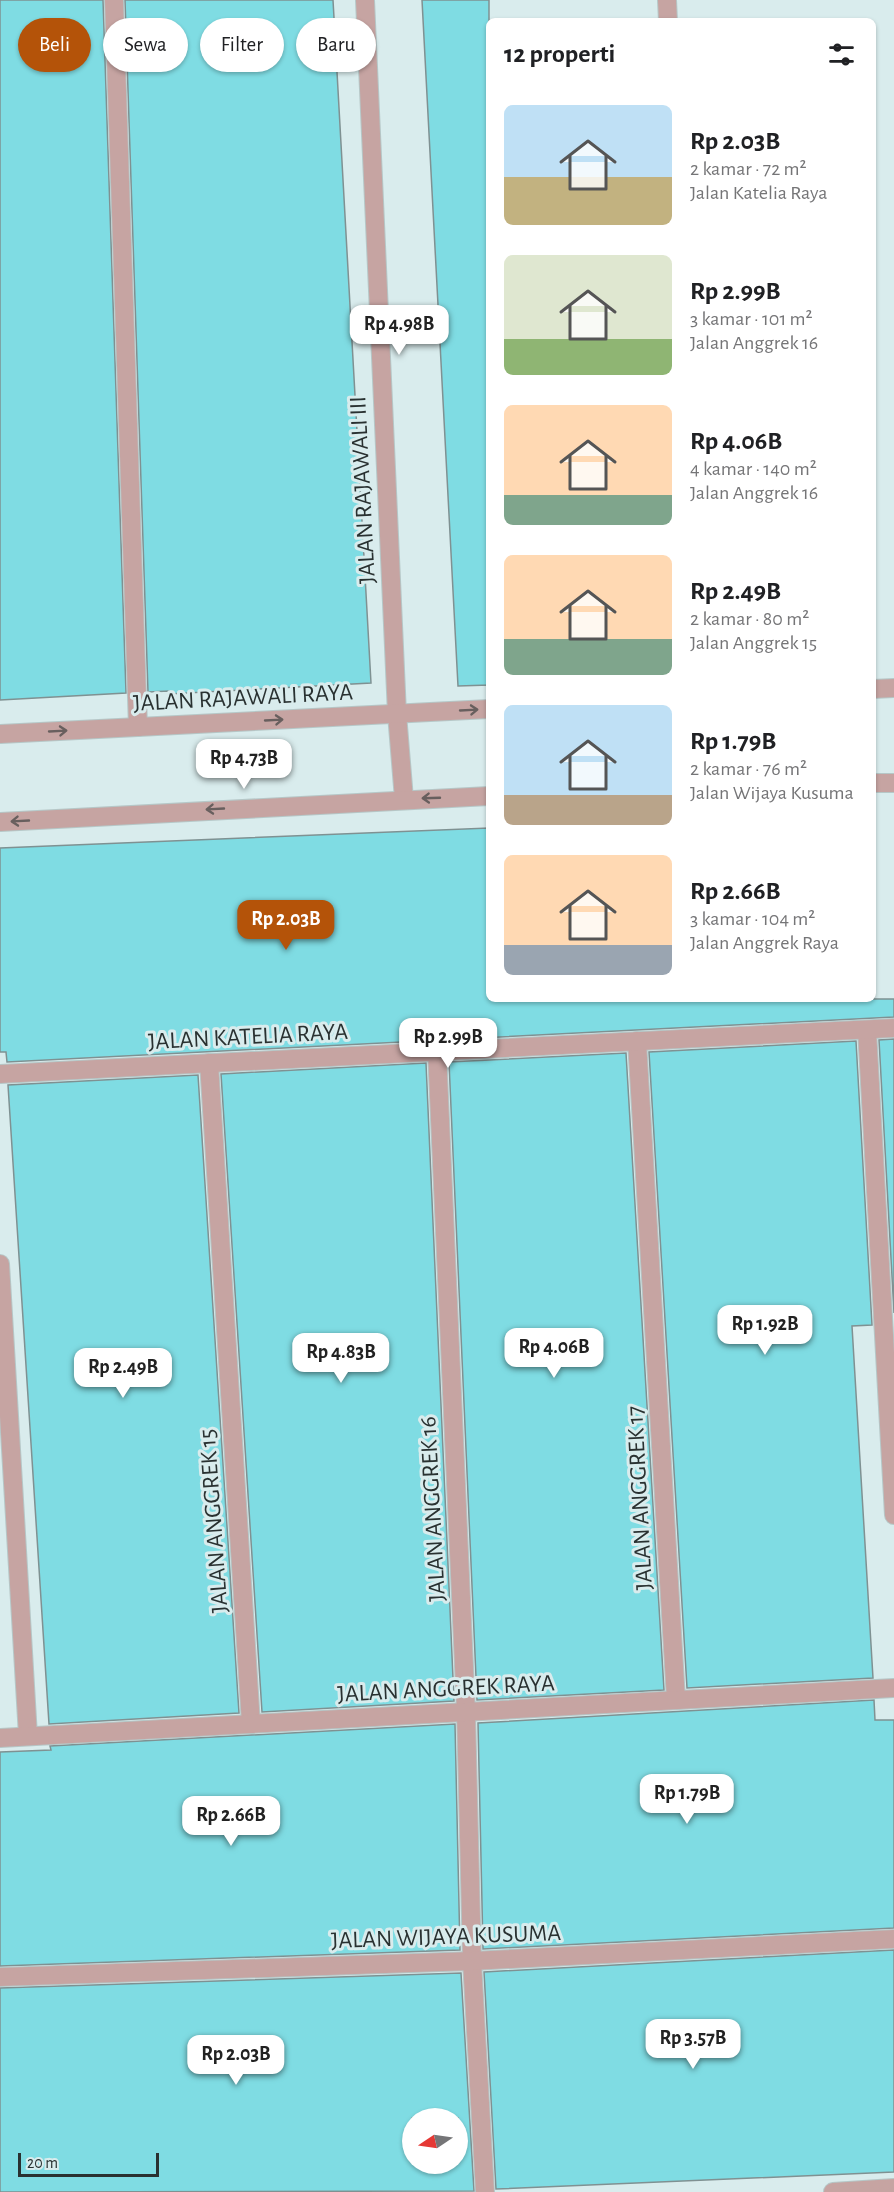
<!DOCTYPE html>
<html lang="id">
<meta charset="utf-8">
<style>
:root{--surface:#fff;--page:#f2f2f2;--text:#202124;--muted:#757577;--accent:#b45309}
body{margin:0;font-family:"Alegreya Sans",sans-serif;background:var(--page);color:var(--text);height:100vh;display:flex;flex-direction:column;font-size:22px;white-space:nowrap}
*{box-sizing:border-box;margin:0}
p{font-size:20px;color:var(--muted)}
.icon{flex:none;width:33px;height:33px;fill:none;stroke:currentColor;stroke-width:2;stroke-linecap:round;stroke-linejoin:round}
.map{position:relative;flex:1;overflow:hidden}
.details{position:absolute;left:486px;top:18px;width:390px;height:984px;display:flex;flex-direction:column;background:var(--surface);border-radius:9px;box-shadow:0 2px 4px #0004}
.details>*{flex:none}
.hud{position:absolute;left:18px;top:18px;width:378px;height:54px;display:flex;gap:12px}
.needle{width:39px;rotate:257deg}
.buttons{position:absolute;left:402px;top:2108px;display:grid;gap:12px}
.buttons a{display:grid;place-items:center;width:66px;height:66px;border-radius:50%;background:var(--surface);box-shadow:0 2px 4px #0004;font-size:30px}
.scale{position:absolute;left:18px;bottom:15px;width:141px;box-sizing:border-box;padding-left:6px;border:3px solid #293131;border-top:0;font-size:16px;line-height:21px;white-space:nowrap;color:#293131;-webkit-text-stroke:4px #d9eced;paint-order:stroke}
.price{position:absolute;translate:-50% -51px;padding:0 14px;border-radius:12px;background:#fff;color:#222;font-size:20px;line-height:39px;filter:drop-shadow(0 2px 3px #0008)}
.price::after{content:'';position:absolute;left:50%;top:36px;width:18px;height:14px;margin-left:-9px;background:inherit;clip-path:polygon(0 0,100% 0,50% 100%)}
.price.current{background:var(--accent);color:#fff}
ul{padding:0;list-style:none}
li{display:flex;align-items:center;gap:18px;height:150px;padding:0 18px}
li span{display:grid;place-items:center;flex:none;width:168px;height:120px;border-radius:9px;color:#555}
li>.icon{margin-inline-start:auto}
span .icon{width:72px;height:72px;fill:#fffc;stroke-width:1}
li b{font-size:26px}
h2{display:flex;justify-content:space-between;align-items:center;height:72px;padding:0 18px;font-size:26px}
.tag{padding:0 21px;border-radius:27px;background:var(--surface);box-shadow:0 2px 4px #0004;font-size:21px;line-height:54px}
.tag.current{background:var(--accent);color:#fff}
.map>svg:first-child{display:block}
</style>
<div class="map">
<svg width="894" height="2192" viewBox="0 0 894 2192">
<rect width="100%" height="100%" fill="#d9eced"/>
<g fill="#7fdce3" stroke="#7f9192" stroke-width="1.5" fill-rule="evenodd">
<polygon points="0,0 103,0 126,693 0,700"/>
<polygon points="125,0 333,0 371,683 169,694 169,691 148,692"/>
<polygon points="422,0 489,0 489,685 458,686"/>
<polygon points="489,828 489,999 894,999 894,1017 7,1062 6,1052 0,1052 0,848"/>
<polygon points="894,1039 894,1313 879,1040"/>
<polygon points="856,1041 872,1325 852,1326 873,1678 687,1688 649,1052"/>
<polygon points="626,1053 664,1690 477,1700 449,1062"/>
<polygon points="426,1063 454,1701 262,1712 221,1074"/>
<polygon points="198,1075 239,1713 49,1724 8,1085"/>
<polygon points="874,1700 875,1720 894,1720 894,1928 483,1949 478,1723"/>
<polygon points="455,1724 460,1950 0,1966 0,1752 51,1750 50,1746"/>
<polygon points="894,1950 894,2172 496,2189 484,1972"/>
<path d="M 461,1973 L 474,2191 L 0,2192 L 0,1988 ZM 412,2118 L 458,2118 L 458,2163 L 412,2163 Z"/>
</g>
<g fill="none" stroke-linecap="round" stroke-linejoin="round">
<defs>
<g id="minor">
<polyline points="114,0 138,727"/>
<polyline points="365,0 397,714 404,799"/>
<polyline points="667,0 668,21"/>
<polyline points="873,689 894,688"/>
<polyline points="0,734 489,709"/>
<polyline points="873,783 894,783"/>
<polyline points="0,822 489,796"/>
<polyline points="867,1030 894,1515"/>
<polyline points="637,1041 676,1700"/>
<polyline points="437,1051 466,1712 472,1961 485,2192"/>
<polyline points="209,1063 251,1724"/>
<polyline points="0,1074 894,1028"/>
<polyline points="0,1264 28,1736"/>
<polyline points="0,1738 894,1688"/>
<polyline points="0,1977 472,1961 894,1939"/>
<polyline points="833,2192 894,2188"/>
</g>
</defs>
<use href="#minor" stroke="#b6c7c7" stroke-width="20"/>
<use href="#minor" stroke="#c6a4a2" stroke-width="18"/>
</g>
<defs><path id="oneway-shaft" d="M-6 0H5M1.5-3L5.5 0L1.5 3" fill="none" stroke-width="1.6" stroke-linecap="round" stroke-linejoin="round" transform="scale(1.5)"/></defs>
<g stroke="#685f5e">
<use href="#oneway-shaft" transform="translate(469 710) rotate(-3)"/>
<use href="#oneway-shaft" transform="translate(274 720) rotate(-3)"/>
<use href="#oneway-shaft" transform="translate(58 731) rotate(-3)"/>
<use href="#oneway-shaft" transform="translate(431 798) rotate(178)"/>
<use href="#oneway-shaft" transform="translate(215 809) rotate(177)"/>
<use href="#oneway-shaft" transform="translate(20 821) rotate(177)"/>
</g>
<g text-anchor="middle" dominant-baseline="central" stroke-width="6" stroke-linejoin="round" paint-order="stroke">
<g font-size="24" fill="#293131" stroke="#d9eced">
<text transform="translate(363 490) rotate(-93)">JALAN RAJAWALI III</text>
<text transform="translate(243 698) rotate(-3)">JALAN RAJAWALI RAYA</text>
<text transform="translate(248 1037) rotate(-3)">JALAN KATELIA RAYA</text>
<text transform="translate(640 1498) rotate(-93)">JALAN ANGGREK 17</text>
<text transform="translate(433 1509) rotate(-93)">JALAN ANGGREK 16</text>
<text transform="translate(214 1521) rotate(-94)">JALAN ANGGREK 15</text>
<text transform="translate(446 1689) rotate(-3)">JALAN ANGGREK RAYA</text>
<text transform="translate(446 1937) rotate(-2)">JALAN WIJAYA KUSUMA</text>
</g>
</g>
</svg>
<div class="buttons">
<a><svg class="needle" viewBox="-14 -14 28 28"><path d="M0-13l5 13h-10z" fill="#e53935"/><path d="M0 13l5-13h-10z" fill="#757577"/></svg></a>
</div>
<div class="scale">20 m</div>
<b class="price" style="left:399px;top:356px">Rp 4.98B</b>
<b class="price" style="left:244px;top:790px">Rp 4.73B</b>
<b class="price current" style="left:286px;top:951px">Rp 2.03B</b>
<b class="price" style="left:448px;top:1069px">Rp 2.99B</b>
<b class="price" style="left:765px;top:1356px">Rp 1.92B</b>
<b class="price" style="left:554px;top:1379px">Rp 4.06B</b>
<b class="price" style="left:341px;top:1384px">Rp 4.83B</b>
<b class="price" style="left:123px;top:1399px">Rp 2.49B</b>
<b class="price" style="left:687px;top:1825px">Rp 1.79B</b>
<b class="price" style="left:231px;top:1847px">Rp 2.66B</b>
<b class="price" style="left:693px;top:2070px">Rp 3.57B</b>
<b class="price" style="left:236px;top:2086px">Rp 2.03B</b>
<div class="hud">
<a class="tag current">Beli</a>
<a class="tag">Sewa</a>
<a class="tag">Filter</a>
<a class="tag">Baru</a>
</div>
<section class="details">
<h2>12 properti<svg class="icon" aria-label="filters" viewBox="0 0 24 24"><path d="M4 7h16M4 17h16"/><circle cx="9" cy="7" r="2"/><circle cx="15" cy="17" r="2"/></svg></h2>
<ul>
<li><span style="background:linear-gradient(#bfe0f5 60%,#c2b280 0)"><svg class="icon" aria-label="home" viewBox="0 0 24 24"><path d="M3 11l9-7 9 7M6 9v11h12V9"/></svg></span><div><b>Rp 2.03B</b><p>2 kamar · 72 m²</p><p>Jalan Katelia Raya</p></div></li>
<li><span style="background:linear-gradient(#dfe7d0 70%,#8fb573 0)"><svg class="icon" aria-label="home" viewBox="0 0 24 24"><path d="M3 11l9-7 9 7M6 9v11h12V9"/></svg></span><div><b>Rp 2.99B</b><p>3 kamar · 101 m²</p><p>Jalan Anggrek 16</p></div></li>
<li><span style="background:linear-gradient(#ffd9b3 75%,#7fa58c 0)"><svg class="icon" aria-label="home" viewBox="0 0 24 24"><path d="M3 11l9-7 9 7M6 9v11h12V9"/></svg></span><div><b>Rp 4.06B</b><p>4 kamar · 140 m²</p><p>Jalan Anggrek 16</p></div></li>
<li><span style="background:linear-gradient(#ffd9b3 70%,#7fa58c 0)"><svg class="icon" aria-label="home" viewBox="0 0 24 24"><path d="M3 11l9-7 9 7M6 9v11h12V9"/></svg></span><div><b>Rp 2.49B</b><p>2 kamar · 80 m²</p><p>Jalan Anggrek 15</p></div></li>
<li><span style="background:linear-gradient(#bfe0f5 75%,#b9a48a 0)"><svg class="icon" aria-label="home" viewBox="0 0 24 24"><path d="M3 11l9-7 9 7M6 9v11h12V9"/></svg></span><div><b>Rp 1.79B</b><p>2 kamar · 76 m²</p><p>Jalan Wijaya Kusuma</p></div></li>
<li><span style="background:linear-gradient(#ffd9b3 75%,#9aa5b1 0)"><svg class="icon" aria-label="home" viewBox="0 0 24 24"><path d="M3 11l9-7 9 7M6 9v11h12V9"/></svg></span><div><b>Rp 2.66B</b><p>3 kamar · 104 m²</p><p>Jalan Anggrek Raya</p></div></li>
</ul>
</section>
</div>
